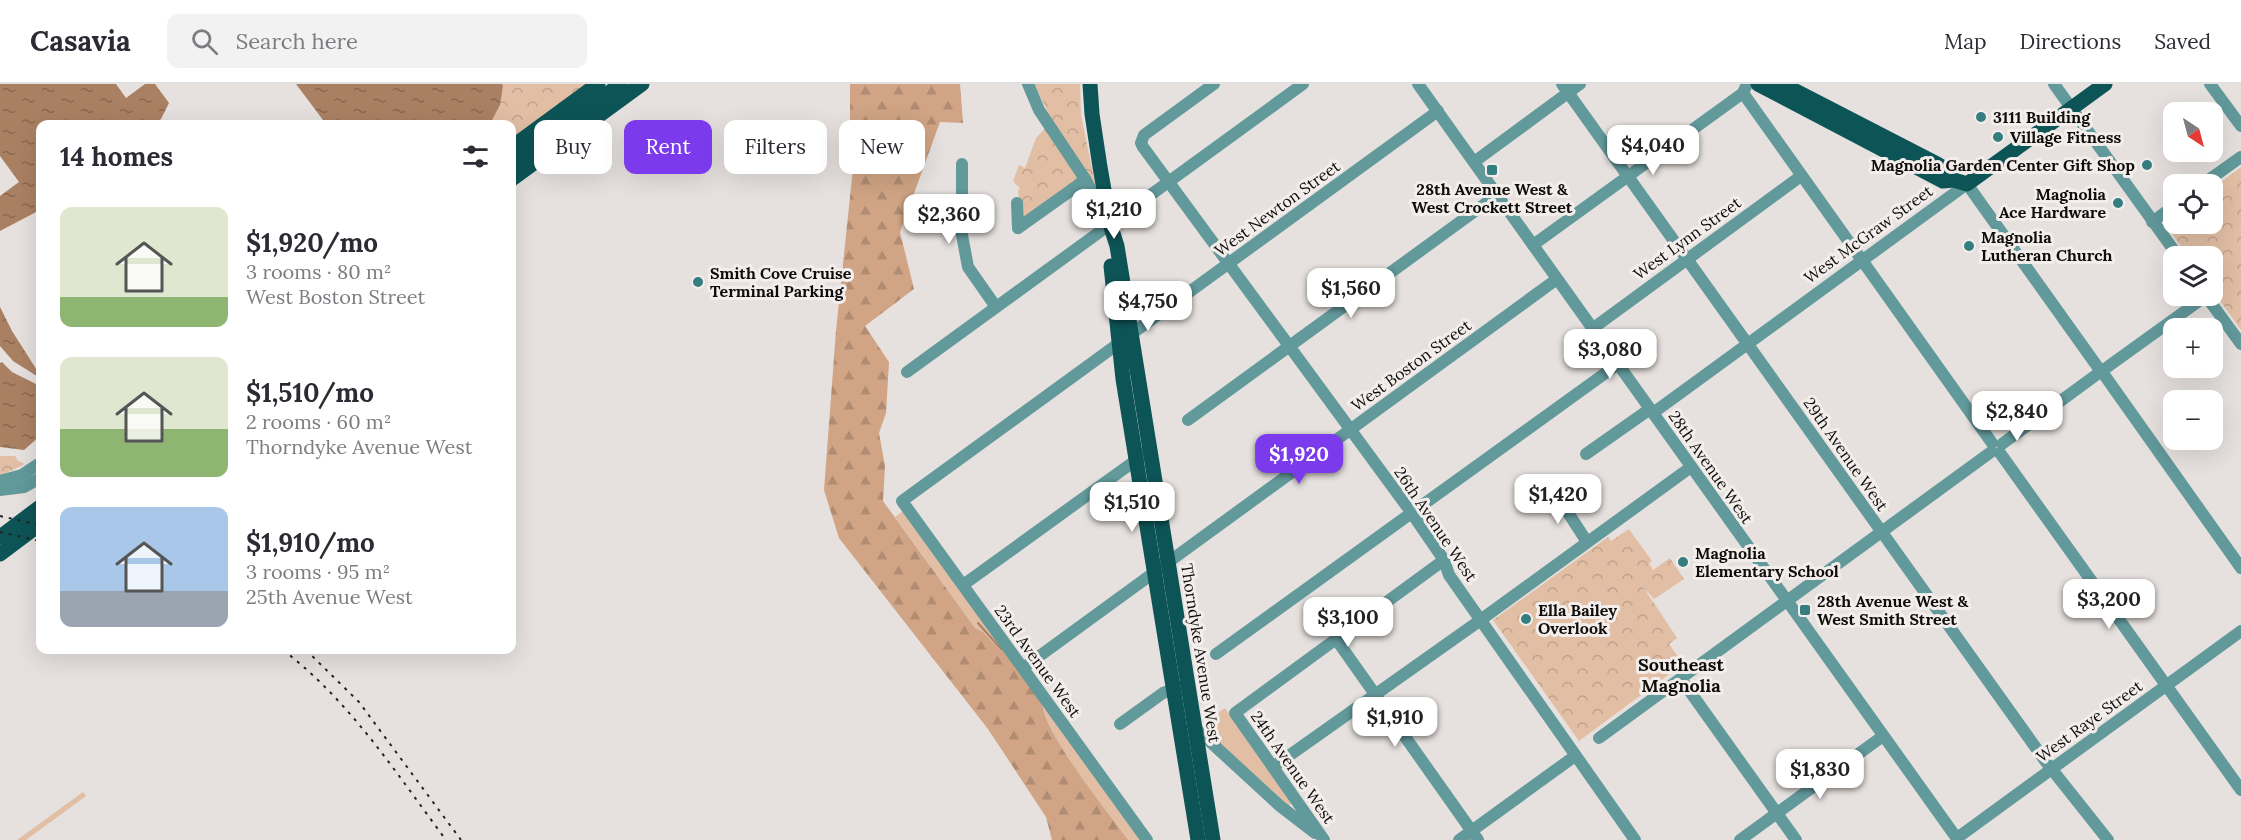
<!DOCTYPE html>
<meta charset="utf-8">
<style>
:root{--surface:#fff;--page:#f2f2f3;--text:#2b2b33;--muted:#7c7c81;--line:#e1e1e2;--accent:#7c3aed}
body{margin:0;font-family:Lora,serif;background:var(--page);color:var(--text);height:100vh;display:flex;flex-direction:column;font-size:22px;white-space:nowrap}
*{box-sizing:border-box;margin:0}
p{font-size:20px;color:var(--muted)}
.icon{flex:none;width:33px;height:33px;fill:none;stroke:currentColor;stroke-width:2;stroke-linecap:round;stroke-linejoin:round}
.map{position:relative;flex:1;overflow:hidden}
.sheet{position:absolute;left:36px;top:36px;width:480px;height:534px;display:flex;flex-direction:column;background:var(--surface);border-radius:12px;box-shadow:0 6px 24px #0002}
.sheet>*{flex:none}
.banner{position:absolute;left:534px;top:36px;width:570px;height:54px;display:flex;gap:12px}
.needle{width:39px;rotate:144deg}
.controls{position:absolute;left:2163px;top:18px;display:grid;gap:12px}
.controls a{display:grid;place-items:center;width:60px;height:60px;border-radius:12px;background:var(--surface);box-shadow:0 6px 24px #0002;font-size:30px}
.price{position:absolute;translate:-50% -51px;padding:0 14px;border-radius:12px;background:#fff;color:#222;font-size:20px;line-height:39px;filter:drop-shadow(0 2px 3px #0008)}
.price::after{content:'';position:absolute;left:50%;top:36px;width:18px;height:14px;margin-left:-9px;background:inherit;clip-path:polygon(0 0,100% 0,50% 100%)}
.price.selected{background:var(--accent);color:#fff}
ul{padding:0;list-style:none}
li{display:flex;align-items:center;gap:18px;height:150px;padding:0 24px}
li span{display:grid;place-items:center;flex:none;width:168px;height:120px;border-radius:12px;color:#555}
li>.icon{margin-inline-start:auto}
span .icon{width:72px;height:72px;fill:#fffc;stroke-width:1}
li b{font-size:26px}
h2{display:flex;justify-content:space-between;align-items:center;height:72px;padding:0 24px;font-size:26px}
.tag{padding:0 21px;border-radius:12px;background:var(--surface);box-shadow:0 6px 24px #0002;font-size:21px;line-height:54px}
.tag.selected{background:var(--accent);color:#fff}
header{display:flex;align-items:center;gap:36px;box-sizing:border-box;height:84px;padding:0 30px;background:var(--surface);border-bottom:2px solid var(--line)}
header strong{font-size:28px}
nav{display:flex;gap:33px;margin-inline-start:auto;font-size:21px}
.search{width:420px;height:54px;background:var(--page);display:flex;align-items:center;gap:15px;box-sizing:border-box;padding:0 21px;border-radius:12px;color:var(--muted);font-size:22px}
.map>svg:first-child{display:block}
</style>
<header>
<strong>Casavia</strong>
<div class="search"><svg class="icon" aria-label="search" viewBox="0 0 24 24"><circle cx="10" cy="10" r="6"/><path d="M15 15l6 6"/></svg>Search here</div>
<nav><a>Map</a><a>Directions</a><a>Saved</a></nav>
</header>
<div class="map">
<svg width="2241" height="756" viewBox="0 0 2241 756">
<defs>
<pattern id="forest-firs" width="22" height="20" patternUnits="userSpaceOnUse" patternTransform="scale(1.5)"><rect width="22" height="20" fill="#d0a485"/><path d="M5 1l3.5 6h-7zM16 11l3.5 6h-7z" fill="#b18c72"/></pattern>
<pattern id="park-crowns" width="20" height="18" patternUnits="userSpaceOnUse" patternTransform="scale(1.5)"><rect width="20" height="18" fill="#e1bea4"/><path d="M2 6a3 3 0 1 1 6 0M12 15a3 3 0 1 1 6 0" fill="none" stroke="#c0a28c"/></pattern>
<pattern id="water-ripples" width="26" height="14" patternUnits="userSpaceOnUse" patternTransform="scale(1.5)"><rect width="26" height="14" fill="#aa8062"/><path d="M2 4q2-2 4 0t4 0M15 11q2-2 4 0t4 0" fill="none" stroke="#89674f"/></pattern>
</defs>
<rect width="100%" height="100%" fill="#e6e1de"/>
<g fill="#e1bea4">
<polygon points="903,427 1005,566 1000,566 983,548 975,544 895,433"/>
<path d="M 1042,620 L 1140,756 L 1128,756 C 1106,725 1047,654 1042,620 Z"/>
<polygon points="1225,624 1291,719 1289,722 1206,647 1204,638"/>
<polygon points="83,708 86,712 26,756 17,756"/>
</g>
<path fill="url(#forest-firs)" d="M 850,0 L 960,0 L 963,39 L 940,38 L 900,148 L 914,205 L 865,242 L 889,278 L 886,329 L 879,349 L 885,382 L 883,417 L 975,544 L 983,548 L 1000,566 L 1005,566 L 1042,620 C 1047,654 1106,725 1128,756 L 1052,756 L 1046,733 L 988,645 L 839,454 L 824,406 L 836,247 L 855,65 L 850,43 Z"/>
<g fill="url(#park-crowns)">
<polygon points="502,0 588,0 512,56 512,40 490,40 500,21"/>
<polygon points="1034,0 1080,0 1081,31 1096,104 1088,89 1024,136 1018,108 1020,104 1013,97 1019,81 1025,84 1036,54 1052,37"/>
<polygon points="2241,83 2241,246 2213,207 2212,172 2188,172 2164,139 2173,132 2174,140 2212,140 2213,104"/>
<polygon points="0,372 15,372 18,377 25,380 0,392"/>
<polygon points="1629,445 1652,477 1649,479 1653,486 1670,474 1684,495 1654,515 1642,501 1677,554 1669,560 1683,580 1579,657 1493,536 1608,453 1611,457"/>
</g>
<g fill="url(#water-ripples)">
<polygon points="0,0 116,0 126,14 145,0 155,0 169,19 161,35 155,40 40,40 40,126 0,147"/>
<polygon points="296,0 502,0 503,2 500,21 490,40 326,40"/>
<polygon points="0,223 12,247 40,291 40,352 24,366 0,363"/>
</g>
<g fill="#e6e1de">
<polygon points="0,72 19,98 0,112"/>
<polygon points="0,262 13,277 40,294 40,302 12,288 2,278 0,279"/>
</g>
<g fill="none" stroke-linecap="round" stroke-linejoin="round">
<polyline stroke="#aa8062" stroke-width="2" points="978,539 1001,565"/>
<g stroke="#62999b" stroke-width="12">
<polyline points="1028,0 1039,26 1085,95 1105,130"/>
<polyline points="1214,0 1144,51 1141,59 1143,63 1411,428 1444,476 1449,491 1635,756"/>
<polyline points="1418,0 1958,756"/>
<polyline points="1562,0 2046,678 2108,756"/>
<polyline points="2054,0 2178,172"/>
<polyline points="2210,0 2241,42"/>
<polyline points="1743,9 1992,359"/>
<polyline points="1474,78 1580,0"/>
<polyline points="962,80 962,151 968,183 996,223"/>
<polyline points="2203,100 2241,73"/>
<polyline points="1017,119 1018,144"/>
<polyline points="2152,138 2174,122"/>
<polyline points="1018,144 1077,102 1085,95"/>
<polyline points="1533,161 1743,9 1747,0"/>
<polyline points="2206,212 2241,260"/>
<polyline points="1592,245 1801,92"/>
<polyline points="2106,284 2206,212"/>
<polyline points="907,288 1303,0"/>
<polyline points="2105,292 2241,484"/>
<polyline points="1653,329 1967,100 2097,282"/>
<polyline points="1188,336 1497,111"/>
<polyline points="2002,360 2096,291"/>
<polyline points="2000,369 2241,706"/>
<polyline points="1586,370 1650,325"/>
<polyline points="0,397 22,391 40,379"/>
<polyline points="0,406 24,403 40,394"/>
<polyline points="1554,407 1587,458"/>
<polyline points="963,501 1150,366"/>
<polyline points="1336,555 1478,756"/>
<polyline points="1216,570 1618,280"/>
<polyline points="1023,584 1557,195"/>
<polyline points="1681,595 1796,756"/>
<polyline points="1120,640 1163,609 1180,603"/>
<polyline points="1193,642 1280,722 1315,749"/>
<polyline points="1599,654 1991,368"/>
<polyline points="1273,683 1475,540 1691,383"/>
<polyline points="1957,754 2241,547"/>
<polyline points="1147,756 902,417 1438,27"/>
<polyline points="1324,756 1235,629 1444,476"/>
<polyline points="1459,756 1575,672"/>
<polyline points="1740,756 1883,652"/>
</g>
<g stroke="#0d5457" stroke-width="15">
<polyline points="1090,0 1092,30 1100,83 1110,140 1117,162 1213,756"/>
<polyline points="1758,0 1943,97 1954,96 1967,100 2105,0"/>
<polyline points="1782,0 1937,80 1950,88 1954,96"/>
<polyline points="512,63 598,0"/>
<polyline points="512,79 621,0"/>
<polyline points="512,95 642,0"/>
<polyline points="1111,182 1123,295 1198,756"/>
<polyline points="0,453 40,423"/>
<polyline points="0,470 40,440"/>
</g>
<g stroke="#252321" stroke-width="2" stroke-dasharray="3 6" stroke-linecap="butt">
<polyline points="0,432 40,441"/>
<polyline points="0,448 40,457"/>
<path d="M 283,566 C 350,617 396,689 446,756"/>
<polyline points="306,566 359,618 461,756"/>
</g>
</g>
<g fill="#357e80" stroke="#f3eeeb" stroke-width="2">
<circle cx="1981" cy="33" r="6"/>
<circle cx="1998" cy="53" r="6"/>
<circle cx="2147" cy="81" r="6"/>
<rect x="1486" y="80" width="12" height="12" rx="3"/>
<circle cx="2118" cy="119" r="6"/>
<circle cx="1969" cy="162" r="6"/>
<circle cx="698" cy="198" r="6"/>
<circle cx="1683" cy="478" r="6"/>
<rect x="1799" y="520" width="12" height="12" rx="3"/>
<circle cx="1526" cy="535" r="6"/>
</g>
<g text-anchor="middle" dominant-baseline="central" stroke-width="6" stroke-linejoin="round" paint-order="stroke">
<g font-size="16" font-weight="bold" fill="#0f0d0c" stroke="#f3eeeb" text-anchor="start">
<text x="1993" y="33">3111 Building</text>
<text x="2010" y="53">Village Fitness</text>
<text x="2135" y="81" text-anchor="end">Magnolia Garden Center Gift Shop</text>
<text x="1492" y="105" text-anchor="middle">28th Avenue West &amp;<tspan x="1492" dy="18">West Crockett Street</tspan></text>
<text x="2106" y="110" text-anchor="end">Magnolia<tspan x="2106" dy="18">Ace Hardware</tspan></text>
<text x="1981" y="153">Magnolia<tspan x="1981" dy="18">Lutheran Church</tspan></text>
<text x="710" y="189">Smith Cove Cruise<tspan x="710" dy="18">Terminal Parking</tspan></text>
<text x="1695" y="469">Magnolia<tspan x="1695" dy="18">Elementary School</tspan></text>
<text x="1817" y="517">28th Avenue West &amp;<tspan x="1817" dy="18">West Smith Street</tspan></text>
<text x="1538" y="526">Ella Bailey<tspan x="1538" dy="18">Overlook</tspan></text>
</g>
<g font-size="16" fill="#0f0d0c" stroke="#f3eeeb">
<text transform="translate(1277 124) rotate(-36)">West Newton Street</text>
<text transform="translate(1868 150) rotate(-36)">West McGraw Street</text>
<text transform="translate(1687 154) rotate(-36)">West Lynn Street</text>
<text transform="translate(1411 281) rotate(-36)">West Boston Street</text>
<text transform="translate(1846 370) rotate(55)">29th Avenue West</text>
<text transform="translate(1711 383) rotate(55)">28th Avenue West</text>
<text transform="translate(1436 440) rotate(56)">26th Avenue West</text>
<text transform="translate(1201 569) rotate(81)">Thorndyke Avenue West</text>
<text transform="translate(1038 577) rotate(54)">23rd Avenue West</text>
<text transform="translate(2089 637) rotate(-36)">West Raye Street</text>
<text transform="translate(1293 683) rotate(55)">24th Avenue West</text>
</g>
<g font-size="18" font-weight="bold" fill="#0f0d0c" stroke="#f3eeeb">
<text x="1681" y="580">Southeast<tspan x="1681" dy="21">Magnolia</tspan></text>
</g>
</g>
</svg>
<div class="controls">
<a><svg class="needle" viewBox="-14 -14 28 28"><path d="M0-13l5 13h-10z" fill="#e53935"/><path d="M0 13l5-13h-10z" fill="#7c7c81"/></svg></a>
<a><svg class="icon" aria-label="locate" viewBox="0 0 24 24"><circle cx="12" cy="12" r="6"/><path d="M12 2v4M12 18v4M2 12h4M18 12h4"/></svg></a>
<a><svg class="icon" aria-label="layers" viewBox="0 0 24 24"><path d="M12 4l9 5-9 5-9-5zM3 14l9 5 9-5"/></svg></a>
<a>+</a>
<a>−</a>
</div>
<b class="price" style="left:1653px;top:92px">$4,040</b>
<b class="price" style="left:1114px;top:156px">$1,210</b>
<b class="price" style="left:949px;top:161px">$2,360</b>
<b class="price" style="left:1351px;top:235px">$1,560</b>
<b class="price" style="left:1148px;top:248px">$4,750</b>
<b class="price" style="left:1610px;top:296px">$3,080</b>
<b class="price" style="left:2017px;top:358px">$2,840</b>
<b class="price selected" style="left:1299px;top:401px">$1,920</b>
<b class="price" style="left:1558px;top:441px">$1,420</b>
<b class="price" style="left:1132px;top:449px">$1,510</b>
<b class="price" style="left:2109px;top:546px">$3,200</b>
<b class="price" style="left:1348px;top:564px">$3,100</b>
<b class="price" style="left:1395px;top:664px">$1,910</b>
<b class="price" style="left:1820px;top:716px">$1,830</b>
<div class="banner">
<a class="tag">Buy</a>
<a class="tag selected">Rent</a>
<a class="tag">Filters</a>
<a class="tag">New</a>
</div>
<section class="sheet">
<h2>14 homes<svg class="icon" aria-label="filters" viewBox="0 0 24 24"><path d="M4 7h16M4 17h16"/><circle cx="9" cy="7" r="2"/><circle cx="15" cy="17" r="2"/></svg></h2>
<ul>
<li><span style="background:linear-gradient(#dfe7d0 75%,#8fb573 0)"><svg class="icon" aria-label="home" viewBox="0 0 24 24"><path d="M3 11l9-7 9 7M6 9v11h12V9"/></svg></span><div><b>$1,920/mo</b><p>3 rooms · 80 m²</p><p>West Boston Street</p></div></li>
<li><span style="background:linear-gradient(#dfe7d0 60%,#8fb573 0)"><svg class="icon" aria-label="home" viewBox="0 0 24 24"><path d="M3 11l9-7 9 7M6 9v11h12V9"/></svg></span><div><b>$1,510/mo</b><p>2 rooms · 60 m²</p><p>Thorndyke Avenue West</p></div></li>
<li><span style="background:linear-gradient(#a9c7e8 70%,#9aa5b1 0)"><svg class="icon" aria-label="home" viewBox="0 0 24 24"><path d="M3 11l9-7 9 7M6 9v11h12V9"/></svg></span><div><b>$1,910/mo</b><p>3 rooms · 95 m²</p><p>25th Avenue West</p></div></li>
</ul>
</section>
</div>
